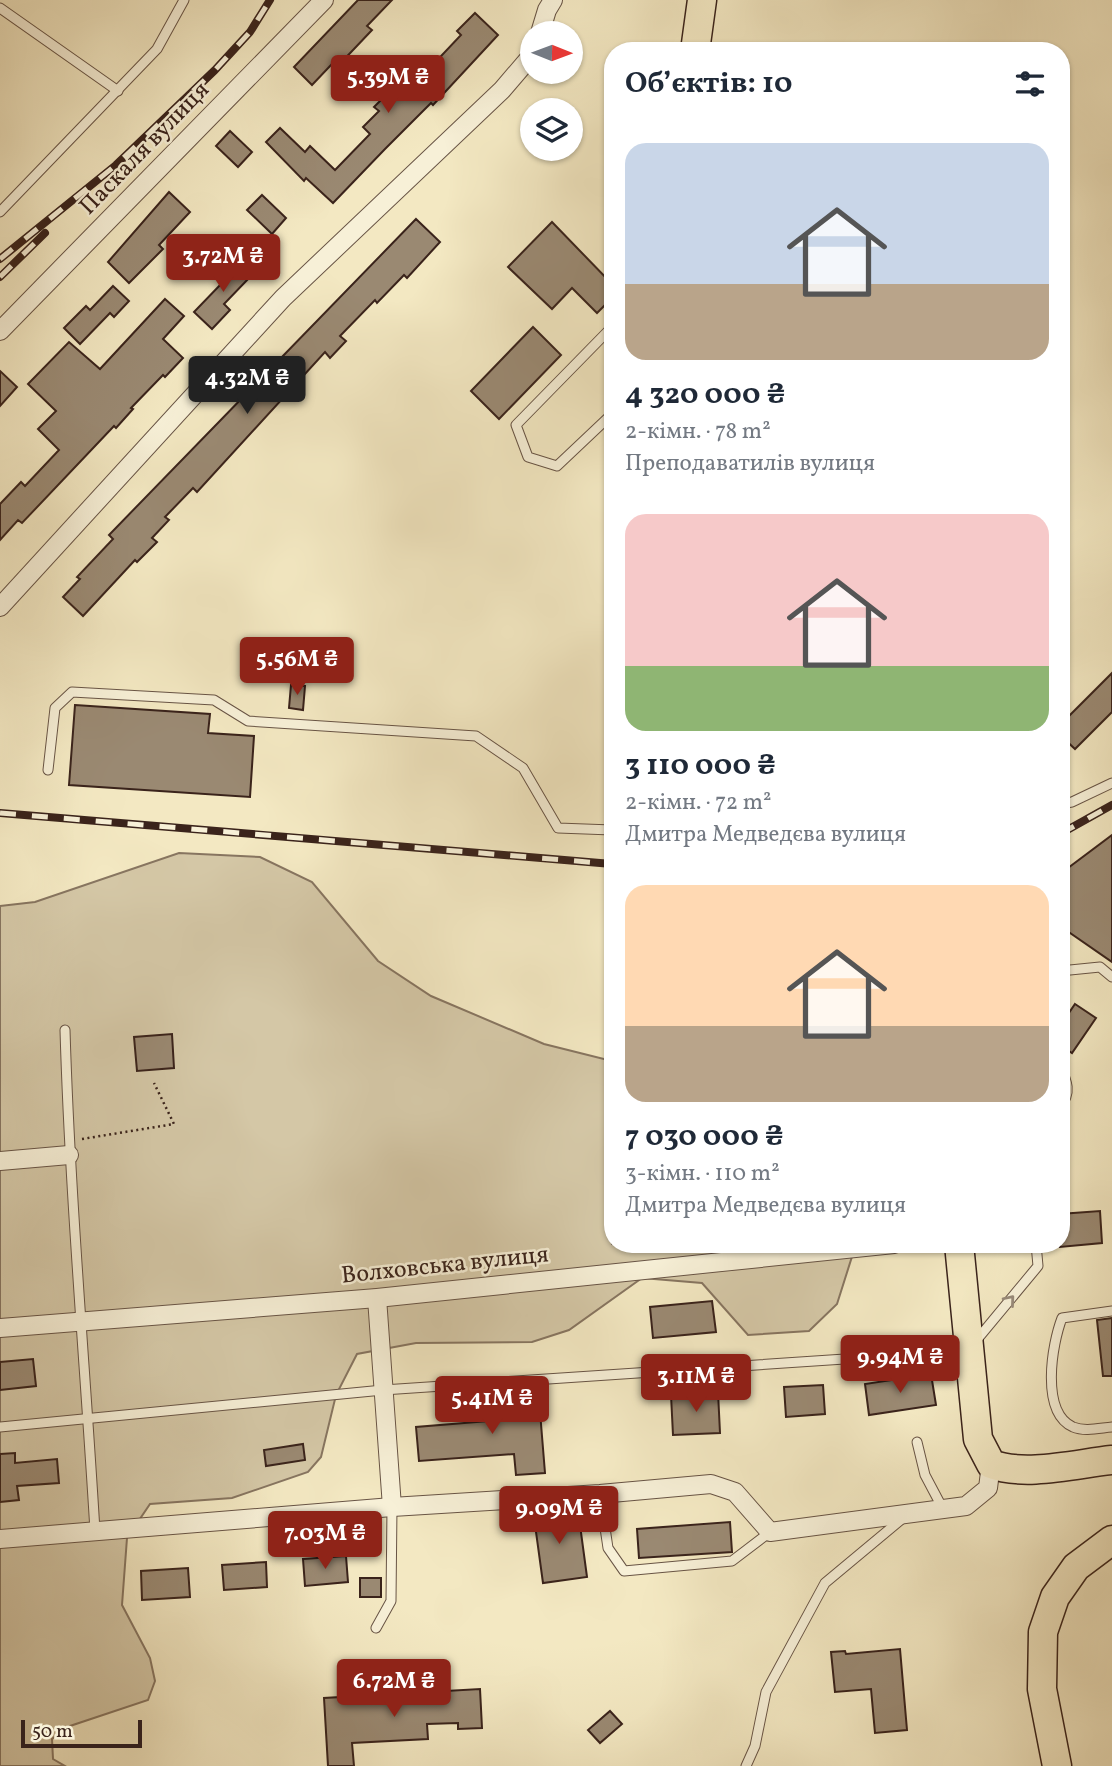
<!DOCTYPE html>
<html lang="uk">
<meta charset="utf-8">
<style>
:root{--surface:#fff;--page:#f2f2f3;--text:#1f2937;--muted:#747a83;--accent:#8f2418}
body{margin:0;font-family:Vollkorn,serif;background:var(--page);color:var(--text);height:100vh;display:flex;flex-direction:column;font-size:26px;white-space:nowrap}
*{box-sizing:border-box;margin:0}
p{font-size:23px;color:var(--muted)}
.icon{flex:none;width:38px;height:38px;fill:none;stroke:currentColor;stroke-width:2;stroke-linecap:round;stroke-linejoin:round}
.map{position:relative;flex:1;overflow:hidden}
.sheet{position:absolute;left:604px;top:42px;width:466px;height:1211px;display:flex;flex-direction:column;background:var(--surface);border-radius:28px;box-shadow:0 2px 5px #0004}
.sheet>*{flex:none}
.needle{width:46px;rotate:91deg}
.tools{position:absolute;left:520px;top:21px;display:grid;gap:14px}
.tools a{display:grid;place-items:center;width:63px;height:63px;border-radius:50%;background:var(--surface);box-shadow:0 2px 5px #0004;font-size:35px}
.scale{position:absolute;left:21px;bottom:18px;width:121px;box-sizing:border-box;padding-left:7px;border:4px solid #3a231b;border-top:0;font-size:19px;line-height:24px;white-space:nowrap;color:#3a231b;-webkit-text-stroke:5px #f7f0d7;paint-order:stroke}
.price{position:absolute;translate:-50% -60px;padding:0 16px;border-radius:7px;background:var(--accent);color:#fff;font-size:23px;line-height:46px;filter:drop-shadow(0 2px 4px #0008)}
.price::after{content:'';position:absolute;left:50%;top:42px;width:21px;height:16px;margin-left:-10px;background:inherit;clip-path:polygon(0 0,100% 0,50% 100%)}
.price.selected{background:#222;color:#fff}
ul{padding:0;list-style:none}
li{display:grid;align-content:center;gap:14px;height:371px;padding:0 21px}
li span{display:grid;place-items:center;height:217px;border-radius:21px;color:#555}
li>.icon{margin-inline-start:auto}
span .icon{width:126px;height:126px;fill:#fffc;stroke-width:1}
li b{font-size:30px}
h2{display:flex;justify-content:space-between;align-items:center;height:84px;padding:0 21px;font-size:30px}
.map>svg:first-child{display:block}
</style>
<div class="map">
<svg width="1112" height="1766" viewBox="0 0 1112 1766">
<rect width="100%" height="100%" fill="#f3e8c2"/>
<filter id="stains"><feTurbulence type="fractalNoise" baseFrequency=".00286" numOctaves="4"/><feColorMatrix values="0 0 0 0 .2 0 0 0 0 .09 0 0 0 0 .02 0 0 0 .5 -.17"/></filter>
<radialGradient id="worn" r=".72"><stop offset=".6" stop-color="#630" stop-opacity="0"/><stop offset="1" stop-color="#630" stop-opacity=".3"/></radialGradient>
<polygon fill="#d4c7a6" stroke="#877560" stroke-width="2" points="179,853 260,857 312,882 378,961 431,996 544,1044 612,1061 612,1244 856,1244 837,1304 809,1331 748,1335 702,1283 642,1278 569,1330 532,1342 416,1343 357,1354 336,1395 321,1457 308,1472 232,1498 150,1504 127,1538 122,1605 150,1658 155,1681 148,1700 67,1727 52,1739 53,1759 65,1766 0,1766 0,906 35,902"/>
<g fill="#9a8972" stroke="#3a231b" stroke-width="2">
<polygon points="358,0 392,0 367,26 372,30 335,69 331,65 312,85 294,67"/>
<polygon points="475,13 498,35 433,105 431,103 385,149 333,203 306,178 304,181 266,142 280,128 305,152 310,146 335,170 370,134 363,127 379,111 374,107 389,92 395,97 423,68 427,71 461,35 457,31"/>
<polygon points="230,131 252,152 238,167 216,146"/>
<polygon points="169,192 190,212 159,245 163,249 129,283 108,262"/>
<polygon points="262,195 286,218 272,234 247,210"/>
<polygon points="416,219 440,242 407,278 404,275 377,303 375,300 340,336 346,341 330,358 325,352 197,492 193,488 165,517 169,520 152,538 157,542 137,562 135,560 83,616 63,597 80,579 77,577 113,539 109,535"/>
<polygon points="552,222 612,284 612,298 597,313 572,288 552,309 508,267"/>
<polygon points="233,258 251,276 224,304 230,310 212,329 194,312 223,282 216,275"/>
<polygon points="113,286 129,301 114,317 110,313 80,344 64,328 86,306 90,310"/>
<polygon points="165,299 184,316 163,339 183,358 165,377 163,375 131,408 133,409 116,428 114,426 22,523 18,520 0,540 0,504 21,482 25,486 59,450 38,429 56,411 28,384 69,342 100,369"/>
<polygon points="533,327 561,355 499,419 471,391"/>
<polygon points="0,371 17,387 0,406"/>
<polygon points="1112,673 1112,712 1075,749 1060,735 1060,725"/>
<polygon points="291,685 305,686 303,710 289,708"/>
<polygon points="75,705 210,714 208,733 254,736 250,797 69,785"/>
<polygon points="1112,835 1112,962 1060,926 1060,874"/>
<polygon points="1075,1004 1096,1018 1072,1053 1060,1045 1060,1026"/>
<polygon points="172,1034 174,1068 137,1071 134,1037"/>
<polygon points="1100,1211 1102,1243 1060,1247 1060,1214"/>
<polygon points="712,1301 716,1332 653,1338 650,1307"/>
<polygon points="1112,1318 1112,1376 1103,1376 1097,1320"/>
<polygon points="33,1359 36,1386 0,1390 0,1362"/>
<polygon points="931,1374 936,1405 869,1415 865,1384"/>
<polygon points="823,1385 825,1414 786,1417 784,1387"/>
<polygon points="538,1387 545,1473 516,1475 514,1454 419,1461 416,1427 512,1419 510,1389"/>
<polygon points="718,1392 720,1433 673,1435 671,1395"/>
<polygon points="303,1444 305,1460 266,1466 264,1450"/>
<polygon points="15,1453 15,1463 57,1459 59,1483 17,1486 19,1500 0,1502 0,1454"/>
<polygon points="568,1507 571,1526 580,1525 587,1577 543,1583 533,1510"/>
<polygon points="730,1522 732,1552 639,1558 637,1529"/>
<polygon points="346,1556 348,1582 305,1586 303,1559"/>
<polygon points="266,1562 267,1587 224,1590 222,1565"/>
<polygon points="188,1568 190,1597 142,1600 141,1571"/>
<rect x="360" y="1578" width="21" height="19"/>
<polygon points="900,1649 907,1730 875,1733 871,1689 835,1692 831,1652 845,1651 846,1654"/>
<polygon points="480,1689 482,1728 458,1729 458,1723 427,1724 428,1739 352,1743 354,1766 328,1766 324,1698"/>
<polygon points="610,1711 622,1724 600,1743 588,1730"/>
</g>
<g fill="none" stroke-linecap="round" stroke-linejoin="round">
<defs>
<g id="service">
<polyline points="0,8 118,91"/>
<polyline points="0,212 157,49 184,0"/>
<polyline points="612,327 516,425 528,457 557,466 612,414"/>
<polyline points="48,770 55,708 72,692 214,700 248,721 476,736 523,768 558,828 612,830"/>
<polyline points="1060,804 1072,802 1112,783"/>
<polyline points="1060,971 1100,967 1112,977"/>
<path d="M 65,1030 C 70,1197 85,1364 95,1531"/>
<path d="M 1060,1066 C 1067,1081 1072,1093 1060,1107"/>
<path d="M 1112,1311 L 1062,1318 C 1052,1344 1040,1412 1073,1427 C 1085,1432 1100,1428 1112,1427"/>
<polyline points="975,1342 1038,1266 1036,1244"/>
<polyline points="0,1427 383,1390 965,1351"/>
<polyline points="917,1442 925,1475 943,1509"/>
<polyline points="600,1494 608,1548 624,1571 732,1561 770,1532"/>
<polyline points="376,1628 391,1601 392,1507"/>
<polyline points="746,1766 755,1746 766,1692 825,1583 903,1518"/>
</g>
<g id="minor">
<polyline points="540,33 547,10 553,0"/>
<polyline points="0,331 324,0"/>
<polyline points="0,607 283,298 502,90 532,55"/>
<polyline points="0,1161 69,1155"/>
<polyline points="377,1298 392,1507"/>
<polyline points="0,1328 377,1298 894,1244"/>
<polyline points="0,1539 392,1507 600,1494 711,1484 735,1492 770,1532 966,1506 988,1488 991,1464"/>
</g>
<g id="primary">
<polyline points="695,51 702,0"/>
<path d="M 959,1244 L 978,1439 L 991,1464 C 1025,1477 1075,1464 1112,1460"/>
<polyline points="1057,1766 1042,1689 1043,1632 1055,1597 1076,1567 1112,1540"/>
</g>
</defs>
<use href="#service" stroke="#685445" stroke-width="11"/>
<use href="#minor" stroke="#685445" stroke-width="20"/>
<use href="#primary" stroke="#3a231b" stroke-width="31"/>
<polyline stroke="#3a231b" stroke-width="2.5" stroke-dasharray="2 3.5" stroke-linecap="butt" points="82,1139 174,1124 154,1083"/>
<use href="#service" stroke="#f7f0d7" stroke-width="9"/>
<use href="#minor" stroke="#f7f0d7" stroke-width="18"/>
<use href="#primary" stroke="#f3e8c2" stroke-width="28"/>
<defs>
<g id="rail">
<polyline points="0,259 116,165 215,70 250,32 270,0"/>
<polyline points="0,277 45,233"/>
<polyline points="0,813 612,864"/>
<polyline points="1060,834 1112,805"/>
</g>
</defs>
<use href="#rail" stroke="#3a231b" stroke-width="8"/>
<use href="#rail" stroke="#f7f0d7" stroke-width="5" stroke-dasharray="16" stroke-linecap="butt"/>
</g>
<defs><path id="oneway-chevron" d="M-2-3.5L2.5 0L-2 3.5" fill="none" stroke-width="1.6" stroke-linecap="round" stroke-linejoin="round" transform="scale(1.75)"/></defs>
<use stroke="#988a79" href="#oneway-chevron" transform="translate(1010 1300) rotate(-50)"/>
<g text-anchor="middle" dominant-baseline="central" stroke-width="5" stroke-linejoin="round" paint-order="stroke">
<g font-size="24" fill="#3a231b" stroke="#f7f0d7">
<text transform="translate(145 149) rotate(-46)">Паскаля вулиця</text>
<text transform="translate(445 1266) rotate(-6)">Волховська вулиця</text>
</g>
</g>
<rect width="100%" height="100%" filter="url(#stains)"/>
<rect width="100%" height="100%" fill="url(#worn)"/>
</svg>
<div class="tools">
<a><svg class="needle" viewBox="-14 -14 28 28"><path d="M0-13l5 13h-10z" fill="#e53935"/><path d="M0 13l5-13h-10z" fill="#747a83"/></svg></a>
<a><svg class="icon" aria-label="layers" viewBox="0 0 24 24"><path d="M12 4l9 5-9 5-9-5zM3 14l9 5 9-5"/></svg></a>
</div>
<div class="scale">50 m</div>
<b class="price" style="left:388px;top:115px">5.39M ₴</b>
<b class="price" style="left:223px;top:294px">3.72M ₴</b>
<b class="price selected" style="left:247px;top:416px">4.32M ₴</b>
<b class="price" style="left:297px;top:697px">5.56M ₴</b>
<b class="price" style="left:900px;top:1395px">9.94M ₴</b>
<b class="price" style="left:696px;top:1414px">3.11M ₴</b>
<b class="price" style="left:492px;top:1436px">5.41M ₴</b>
<b class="price" style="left:559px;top:1546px">9.09M ₴</b>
<b class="price" style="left:325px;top:1571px">7.03M ₴</b>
<b class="price" style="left:394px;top:1719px">6.72M ₴</b>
<section class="sheet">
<h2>Об’єктів: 10<svg class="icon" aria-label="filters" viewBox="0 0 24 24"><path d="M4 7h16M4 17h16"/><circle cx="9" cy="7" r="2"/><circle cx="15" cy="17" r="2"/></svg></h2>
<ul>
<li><span style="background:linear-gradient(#c9d6e8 65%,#b9a48a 0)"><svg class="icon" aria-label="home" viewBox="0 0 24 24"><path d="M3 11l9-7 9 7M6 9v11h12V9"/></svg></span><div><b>4 320 000 ₴</b><p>2-кімн. · 78 m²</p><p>Преподаватилів вулиця</p></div></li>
<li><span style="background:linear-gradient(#f6c9c9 70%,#8fb573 0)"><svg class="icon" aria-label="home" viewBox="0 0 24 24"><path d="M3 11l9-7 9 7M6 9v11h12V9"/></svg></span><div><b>3 110 000 ₴</b><p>2-кімн. · 72 m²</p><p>Дмитра Медведєва вулиця</p></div></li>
<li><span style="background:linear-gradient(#ffd9b3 65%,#b9a48a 0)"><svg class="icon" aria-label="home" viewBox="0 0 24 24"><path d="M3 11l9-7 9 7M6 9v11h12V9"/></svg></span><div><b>7 030 000 ₴</b><p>3-кімн. · 110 m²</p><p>Дмитра Медведєва вулиця</p></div></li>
</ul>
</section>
</div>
